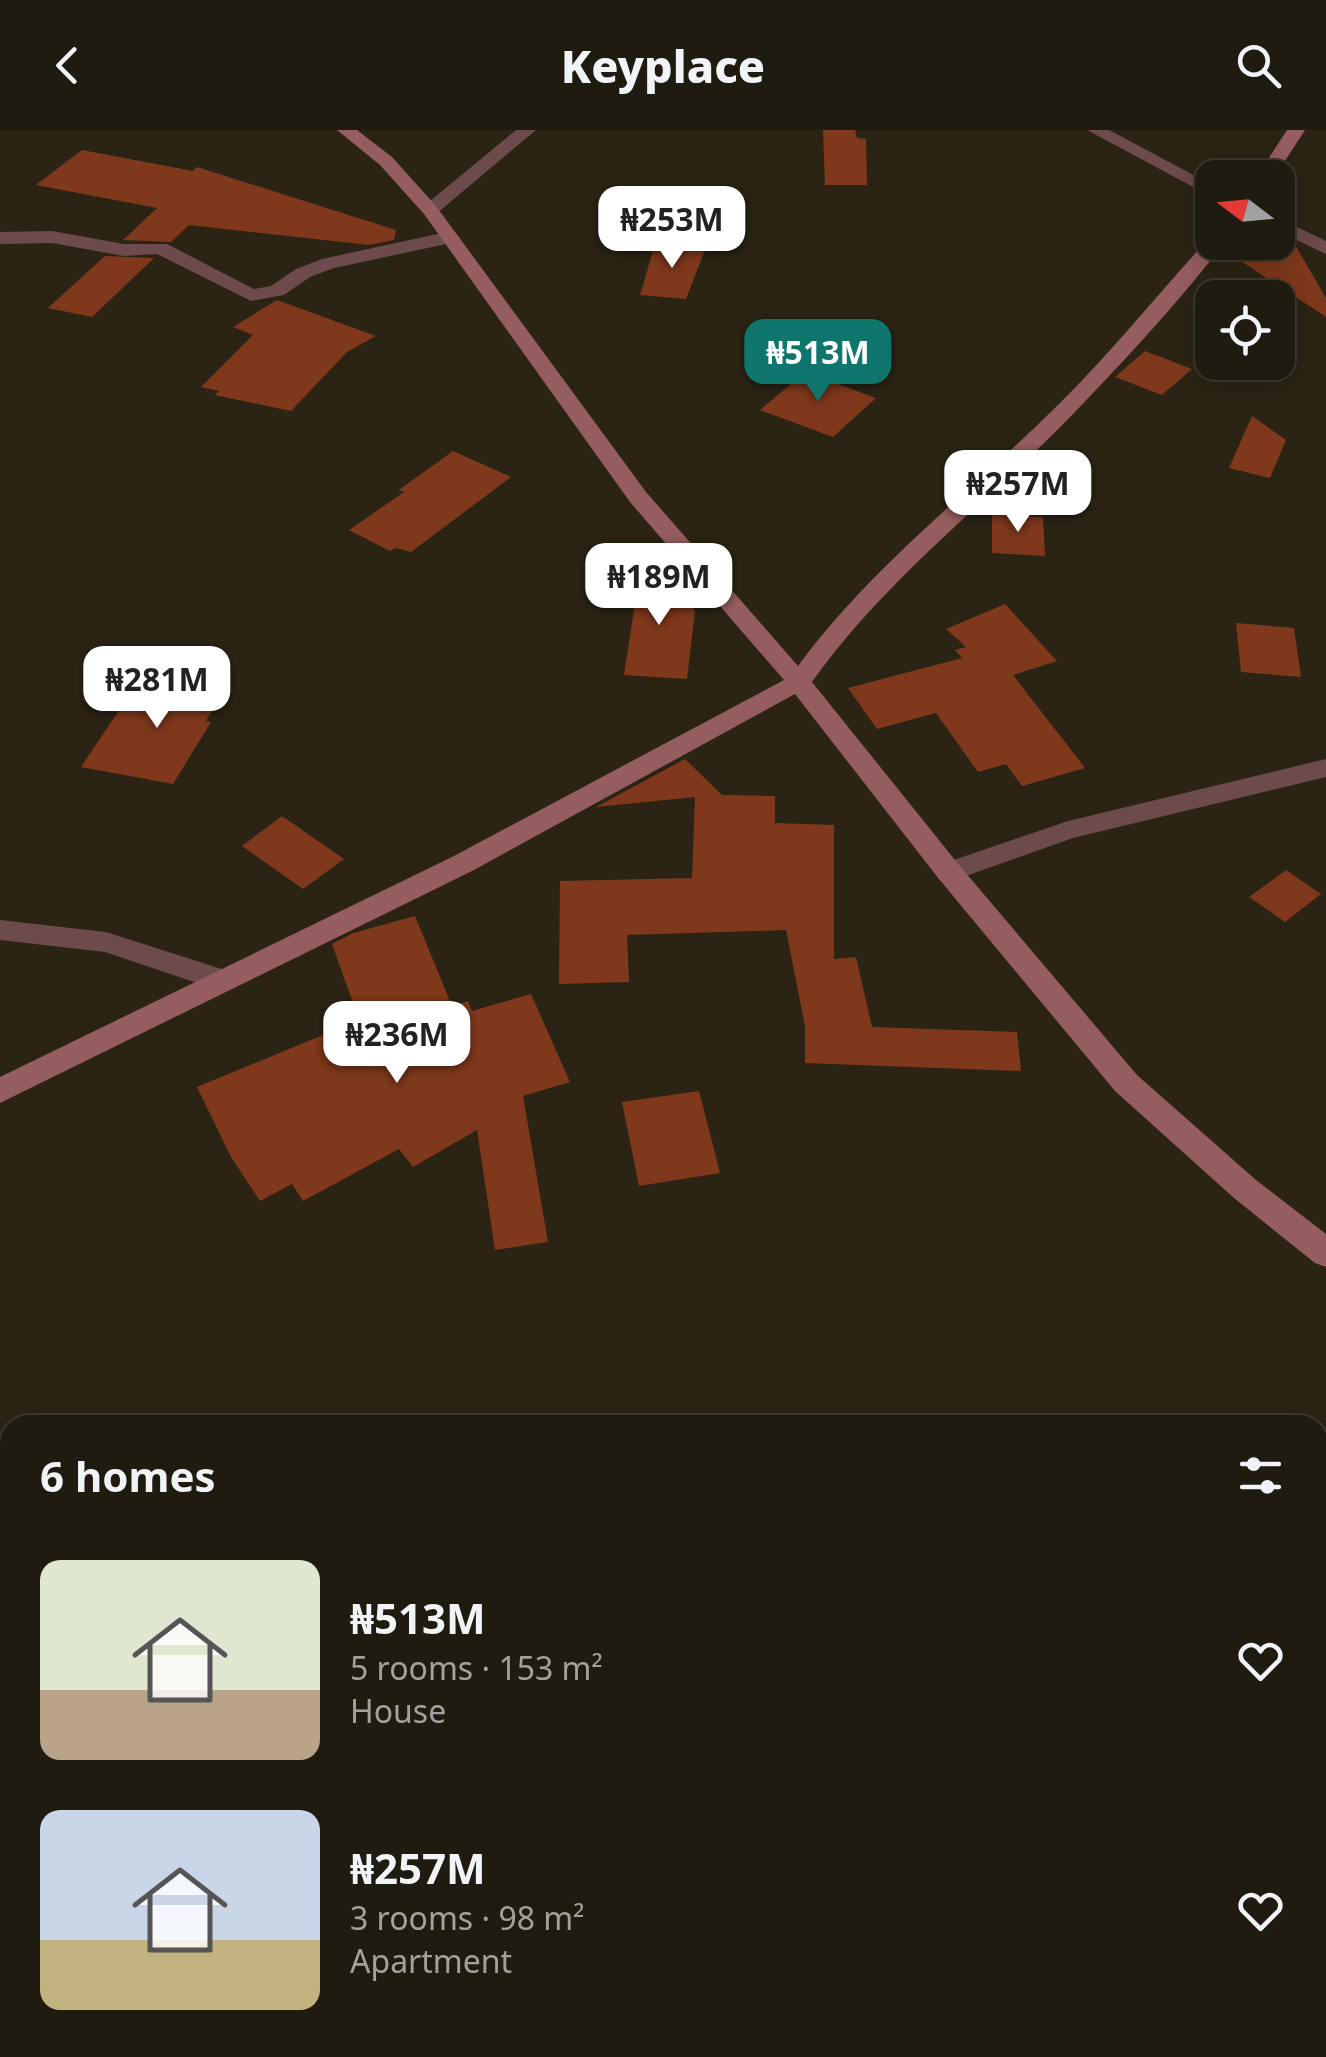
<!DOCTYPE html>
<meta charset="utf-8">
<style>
:root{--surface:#201b10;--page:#282419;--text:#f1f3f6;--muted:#a2a19f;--line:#3d3930;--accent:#0f766e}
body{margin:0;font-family:"Noto Sans",sans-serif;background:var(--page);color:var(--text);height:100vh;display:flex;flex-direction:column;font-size:38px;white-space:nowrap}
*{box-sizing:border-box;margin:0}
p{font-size:32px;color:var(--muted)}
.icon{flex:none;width:55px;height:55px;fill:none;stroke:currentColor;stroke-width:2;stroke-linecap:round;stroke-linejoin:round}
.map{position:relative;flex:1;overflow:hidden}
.panel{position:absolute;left:0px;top:1285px;width:1328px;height:642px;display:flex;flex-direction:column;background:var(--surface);border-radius:30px 30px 0 0;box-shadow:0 5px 25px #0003,0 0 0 2px var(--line)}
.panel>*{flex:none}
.needle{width:65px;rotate:286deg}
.buttons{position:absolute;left:1195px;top:30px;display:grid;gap:20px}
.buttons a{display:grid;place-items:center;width:100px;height:100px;border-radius:20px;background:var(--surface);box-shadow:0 5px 25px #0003,0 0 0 2px var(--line);font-size:50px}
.price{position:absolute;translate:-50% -85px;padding:0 22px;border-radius:20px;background:#fff;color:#222;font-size:32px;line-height:65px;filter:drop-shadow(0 2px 5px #0008)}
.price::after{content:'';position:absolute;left:50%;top:60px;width:30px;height:22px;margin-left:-15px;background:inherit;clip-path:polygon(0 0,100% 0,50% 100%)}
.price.on{background:var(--accent);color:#fff}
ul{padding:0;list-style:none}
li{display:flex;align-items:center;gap:30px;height:250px;padding:0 40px}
li span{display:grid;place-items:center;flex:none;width:280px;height:200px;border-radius:20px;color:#555}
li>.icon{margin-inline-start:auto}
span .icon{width:120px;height:120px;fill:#fffc;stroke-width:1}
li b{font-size:42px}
h2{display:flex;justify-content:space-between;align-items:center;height:120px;padding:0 40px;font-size:42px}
header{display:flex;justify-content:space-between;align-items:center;height:130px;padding:0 40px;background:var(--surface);font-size:45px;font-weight:800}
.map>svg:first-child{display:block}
</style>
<header><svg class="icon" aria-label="back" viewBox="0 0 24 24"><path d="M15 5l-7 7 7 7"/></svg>Keyplace<svg class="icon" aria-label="search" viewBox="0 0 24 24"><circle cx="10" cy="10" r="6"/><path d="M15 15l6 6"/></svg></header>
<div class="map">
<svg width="1326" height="1927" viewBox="0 0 1326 1927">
<rect width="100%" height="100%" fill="#2b2415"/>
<g fill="#7f381b">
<polygon points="823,0 855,0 857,8 866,9 867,55 825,55"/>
<polygon points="82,20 193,41 197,37 396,100 394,110 369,115 189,95 171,112 123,110 157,78 36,55"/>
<polygon points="1294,113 1326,168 1326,187 1224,120 1228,114"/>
<polygon points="655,114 706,117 686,169 640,165"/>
<polygon points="105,126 154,128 92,187 48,178"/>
<polygon points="277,170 376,206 347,222 291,281 215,265 219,261 201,257 253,205 233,197"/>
<polygon points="1145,221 1192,239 1162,265 1115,247"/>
<polygon points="805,242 876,268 833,307 760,280"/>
<polygon points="1252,286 1286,310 1270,348 1229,338"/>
<polygon points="453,321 511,347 411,422 396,418 390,421 349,400 404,362 399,360"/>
<polygon points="992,384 1043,387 1045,426 992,423"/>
<polygon points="643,421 695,481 687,549 624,545"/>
<polygon points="1005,474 1057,531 1013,545 1085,638 1022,656 1006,634 978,642 936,583 877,599 848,558 962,528 955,520 966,517 946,499"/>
<polygon points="1236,493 1294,498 1301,547 1241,542"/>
<polygon points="158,546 226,557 206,591 211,592 173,654 81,637 122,576 137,578"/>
<polygon points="685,629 722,665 775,666 775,693 834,695 834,829 856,827 872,897 1017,902 1021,941 805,933 805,896 786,800 627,805 629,852 559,854 560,751 692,748 695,667 596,677"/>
<polygon points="282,686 344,729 303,759 242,716"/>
<polygon points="1286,740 1321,764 1285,792 1249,767"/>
<polygon points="415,786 452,876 468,871 472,881 531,864 570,952 523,966 548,1112 495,1120 477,1000 413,1037 399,1019 303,1071 292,1054 260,1071 231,1027 197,957 359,890 332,814 353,803"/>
<polygon points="699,961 720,1043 639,1056 622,972"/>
</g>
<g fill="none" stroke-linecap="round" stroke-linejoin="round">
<g fill="#6d4a4b" fill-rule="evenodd">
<polygon points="516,0 536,0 436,84 424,84 424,76"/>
<polygon points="1087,0 1109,0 1212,55 1212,67"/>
<polygon points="1278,88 1326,111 1326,124 1278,101"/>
<polygon points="52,101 124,114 167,114 254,159 271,156 296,139 322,129 451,101 460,107 451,113 334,138 310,147 284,165 251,171 157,124 124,126 52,113 0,114 0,102"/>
<polygon points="1326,629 1326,647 1073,708 949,752 939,749 935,742 939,735 1068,691"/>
<polygon points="0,790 106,802 231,842 235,850 231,858 221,861 105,822 0,810"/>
<polygon points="1326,1629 1326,1673 1318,1677 1318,1633"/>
<polygon points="1115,1918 1159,1918 1156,1927 1111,1927"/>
</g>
<g fill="#955d5f" fill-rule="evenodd">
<path d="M 337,0 L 357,0 L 392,27 L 436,76 L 646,362 L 798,536 C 871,437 969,363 1056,277 C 1110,224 1158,164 1209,108 L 1212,107 L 1212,112 L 1225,112 C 1179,172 1125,230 1073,284 C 986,374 885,449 812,552 L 959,735 L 1137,945 L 1256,1050 L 1326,1104 L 1326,1137 L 1315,1133 L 1234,1068 L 1115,961 L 939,749 L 795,564 L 472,741 L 0,973 L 0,947 L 452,727 L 784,550 L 630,372 L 424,84 L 380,35 Z"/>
<polygon points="1287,0 1305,0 1274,48 1256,48"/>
</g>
</g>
</svg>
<div class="buttons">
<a><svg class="needle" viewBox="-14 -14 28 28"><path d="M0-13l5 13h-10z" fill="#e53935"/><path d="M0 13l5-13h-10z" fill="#a2a19f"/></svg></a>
<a><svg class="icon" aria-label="locate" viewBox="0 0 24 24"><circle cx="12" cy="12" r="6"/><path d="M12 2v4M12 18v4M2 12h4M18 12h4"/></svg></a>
</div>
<b class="price" style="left:672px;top:141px">₦253M</b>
<b class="price on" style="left:818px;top:274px">₦513M</b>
<b class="price" style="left:1018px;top:405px">₦257M</b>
<b class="price" style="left:659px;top:498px">₦189M</b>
<b class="price" style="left:157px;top:601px">₦281M</b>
<b class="price" style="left:397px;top:956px">₦236M</b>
<section class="panel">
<h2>6 homes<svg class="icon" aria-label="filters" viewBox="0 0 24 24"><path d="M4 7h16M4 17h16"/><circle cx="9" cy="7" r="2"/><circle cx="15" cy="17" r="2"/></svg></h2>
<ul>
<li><span style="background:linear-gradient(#dfe7d0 65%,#b9a48a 0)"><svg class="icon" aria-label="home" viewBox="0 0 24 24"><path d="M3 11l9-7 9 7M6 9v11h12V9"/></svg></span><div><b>₦513M</b><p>5 rooms · 153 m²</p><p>House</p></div><svg class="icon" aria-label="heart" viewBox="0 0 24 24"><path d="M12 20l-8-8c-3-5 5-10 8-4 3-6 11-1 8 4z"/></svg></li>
<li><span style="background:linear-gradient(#c9d6e8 65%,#c2b280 0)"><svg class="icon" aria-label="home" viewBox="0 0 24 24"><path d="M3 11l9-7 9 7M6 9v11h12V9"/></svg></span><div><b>₦257M</b><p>3 rooms · 98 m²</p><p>Apartment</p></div><svg class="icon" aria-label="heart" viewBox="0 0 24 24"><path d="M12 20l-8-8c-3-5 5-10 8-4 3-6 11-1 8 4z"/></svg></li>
</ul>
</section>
</div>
